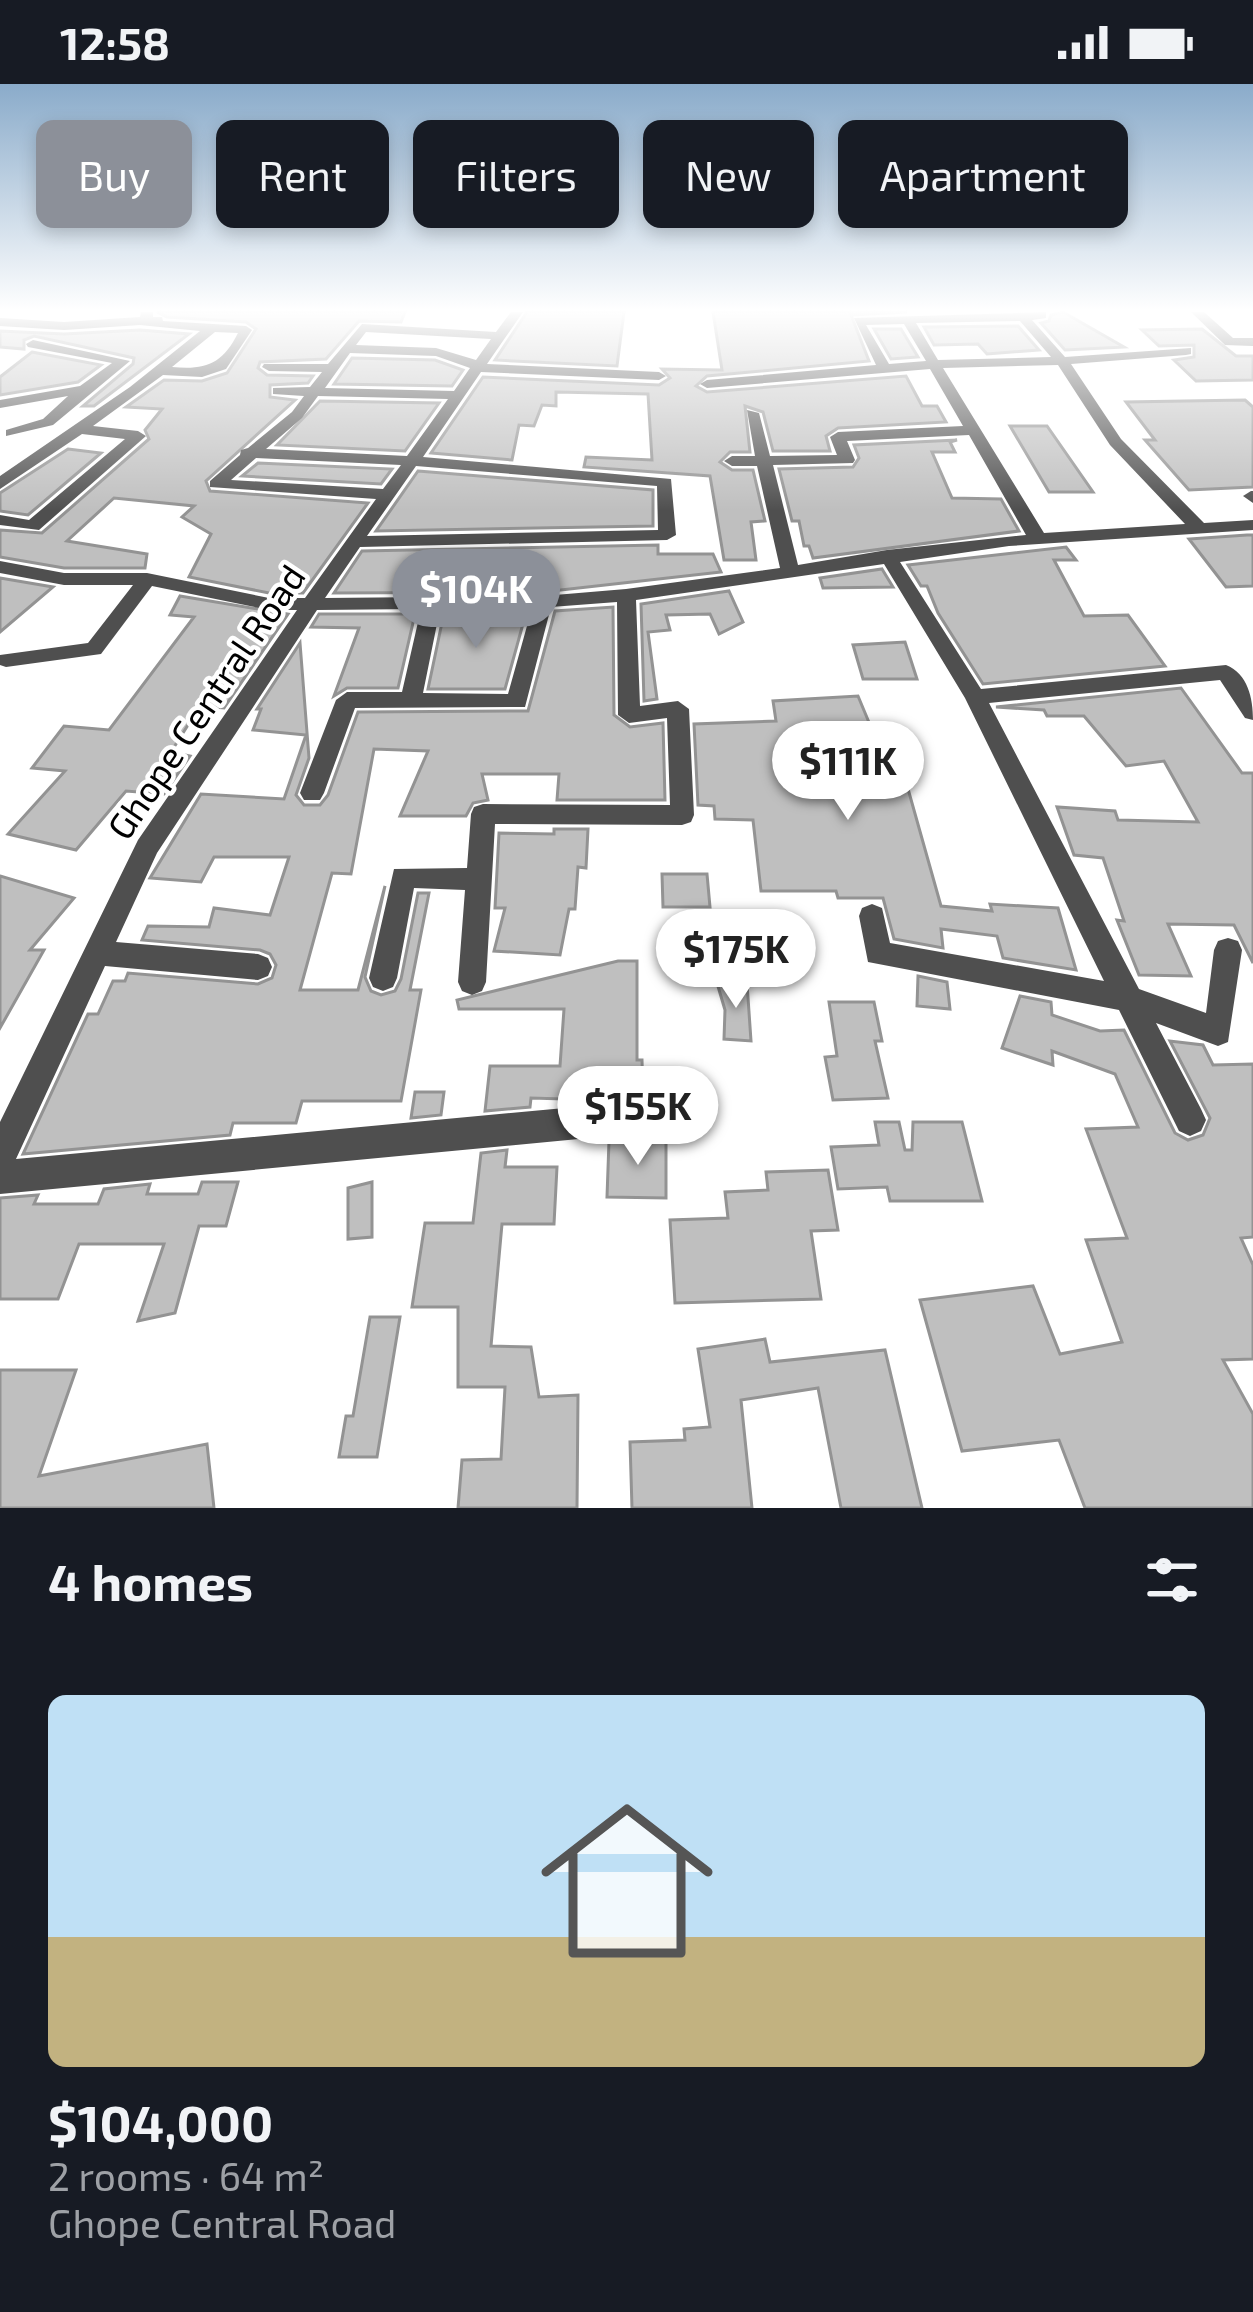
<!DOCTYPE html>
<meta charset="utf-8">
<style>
:root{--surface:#171b24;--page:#20242c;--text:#f1f3f6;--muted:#9ea1a6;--line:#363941;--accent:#8c9099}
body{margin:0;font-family:"Exo 2",sans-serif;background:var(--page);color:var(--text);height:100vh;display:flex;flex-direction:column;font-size:45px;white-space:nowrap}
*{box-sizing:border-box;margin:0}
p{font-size:39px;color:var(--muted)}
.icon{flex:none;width:66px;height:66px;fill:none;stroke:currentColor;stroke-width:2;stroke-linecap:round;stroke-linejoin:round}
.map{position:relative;height:1424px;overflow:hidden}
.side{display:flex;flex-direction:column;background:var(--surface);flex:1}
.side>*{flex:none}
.banner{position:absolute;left:36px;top:36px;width:1182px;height:108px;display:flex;gap:24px}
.price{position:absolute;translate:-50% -102px;padding:0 27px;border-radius:42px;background:#fff;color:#222;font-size:39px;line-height:78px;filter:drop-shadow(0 3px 6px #0008)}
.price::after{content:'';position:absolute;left:50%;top:72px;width:36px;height:27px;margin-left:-18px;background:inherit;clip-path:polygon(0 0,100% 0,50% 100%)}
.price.current{background:var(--accent);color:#fff}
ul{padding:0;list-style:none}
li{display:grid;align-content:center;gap:24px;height:636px;padding:0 48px}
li+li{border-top:3px solid var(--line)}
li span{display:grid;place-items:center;height:372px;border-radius:18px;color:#555}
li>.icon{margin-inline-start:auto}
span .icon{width:216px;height:216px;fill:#fffc;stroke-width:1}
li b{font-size:51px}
h2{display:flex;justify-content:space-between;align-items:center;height:144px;padding:0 48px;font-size:51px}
.pill{padding:0 42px;border-radius:18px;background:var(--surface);box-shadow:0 6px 18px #0003;font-size:42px;line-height:108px}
.pill.current{background:var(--accent);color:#fff}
.status{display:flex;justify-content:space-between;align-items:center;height:84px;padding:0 60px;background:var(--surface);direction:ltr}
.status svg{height:33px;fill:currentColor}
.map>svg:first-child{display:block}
</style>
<div class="status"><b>12:58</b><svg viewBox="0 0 49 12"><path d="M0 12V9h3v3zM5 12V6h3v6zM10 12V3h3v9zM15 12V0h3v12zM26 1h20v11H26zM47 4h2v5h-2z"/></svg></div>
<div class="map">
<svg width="1253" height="1424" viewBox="0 0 1253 1424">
<rect width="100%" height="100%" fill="#fff"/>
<g fill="#bfbfbf" stroke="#939393" stroke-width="3">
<polygon points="157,228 405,228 401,238 359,237 326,275 260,278 258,284 267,291 313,292 308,299 270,301 270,313 295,316 206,397 210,407 368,419 303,509 269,509 189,493 211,450 182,433 194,422 114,414 67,457 147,470 145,484 64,484 0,473 0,446 42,449 149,355 145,346 162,325 126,323 164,296 202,297 227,289 256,245 246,238 167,233"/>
<polygon points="527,228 624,228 617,282 495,276"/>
<polygon points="713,228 907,228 851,231 869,277 707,292 696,302 707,308 906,292 922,322 937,322 946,338 838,344 826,352 830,367 773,367 763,328 745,322 750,368 730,368 720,378 732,386 753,386 765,437 751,438 756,476 724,476 710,392 584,383 586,373 652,376 648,310 556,308 556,322 542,321 534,342 519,341 512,376 431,369 483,293 659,301 670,294 662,285 722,286"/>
<polygon points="1063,228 1124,263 1065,266 1041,239 1049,237 1051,231"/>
<polygon points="1018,242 1039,266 987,270 978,260 934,261 924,243"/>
<polygon points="874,245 901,245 918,273 891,275"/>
<polygon points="1202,245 1236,272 1253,272 1253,296 1196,297 1174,276 1194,273 1194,261 1159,262 1142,246"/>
<polygon points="140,246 189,250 94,322 83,322 133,280 134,274 34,252 24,256 24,265 0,263 0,247 64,250"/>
<polygon points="32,268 101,281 78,298 0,311 0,293"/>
<polygon points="352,274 435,276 463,286 452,302 334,300"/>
<polygon points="1245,316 1253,323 1253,403 1189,406 1145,356 1155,356 1126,318"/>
<polygon points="320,317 439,319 405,367 277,361"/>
<polygon points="1010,342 1047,342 1093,408 1049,408"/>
<polygon points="957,356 950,358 955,368 932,368 952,414 1001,415 1019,447 813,474 809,462 804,462 799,437 792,437 779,385 853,383 859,374 854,361"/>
<polygon points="68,365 101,369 28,431 0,427 0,409"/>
<polygon points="258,379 392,385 381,400 242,392"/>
<polygon points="418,387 653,406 653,442 376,447"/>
<polygon points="1247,451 1253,451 1253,502 1226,503 1189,455"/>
<polygon points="658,461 658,470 713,470 721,488 543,508 334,509 362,467"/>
<polygon points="1066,463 1076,476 1054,476 1084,532 1128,531 1165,582 983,600 938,529 927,502 921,502 908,481"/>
<polygon points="882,485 893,503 823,504 820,494"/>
<polygon points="0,494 53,503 0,548"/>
<polygon points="729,507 743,538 719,550 710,530 666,531 670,546 648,548 657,615 644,617 641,520"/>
<polygon points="180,512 288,530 224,624 200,622 171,668 190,672 164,710 126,707 76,766 8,750 65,687 32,684 64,642 109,646 194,533 170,531"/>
<polygon points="613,523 614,631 630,643 663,639 665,716 557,716 559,690 482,690 488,716 473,719 466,732 400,732 428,667 374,665 351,790 332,789 300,906 358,906 385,802 365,893 371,907 381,911 395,907 401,895 418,809 429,809 410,906 421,906 401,1017 302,1017 296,1039 233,1039 230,1051 23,1070 88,930 98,930 113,897 125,897 128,889 258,900 272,894 276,881 270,870 260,866 142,856 148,842 209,843 214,824 270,831 289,773 214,773 201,798 150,794 201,710 284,715 306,651 253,646 261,625 257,625 300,559 309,674 296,711 304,721 320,721 328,711 358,628 528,627 555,527"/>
<polygon points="444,529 526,529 505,605 428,605"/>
<polygon points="319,530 415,530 398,604 347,604 334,612 359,544 311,543"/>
<polygon points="905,558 917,595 863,595 853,561"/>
<polygon points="1181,604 1242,689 1253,689 1253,879 1234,841 1168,840 1191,892 1139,891 1117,836 1124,837 1103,774 1074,771 1057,723 1115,727 1118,736 1198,738 1164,677 1126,682 1084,632 1047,632 1044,626 996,623"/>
<polygon points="858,612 873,648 892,648 941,822 992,827 990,820 1058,824 1076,886 1003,874 997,852 941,845 943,864 894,855 883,814 838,814 836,807 761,807 753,736 715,735 714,722 698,721 694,640 776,637 773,617"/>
<polygon points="554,745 588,745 586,784 578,783 575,825 569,825 560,871 494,867 505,824 495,824 499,749 554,750"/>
<polygon points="662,790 707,790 710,823 663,823"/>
<polygon points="0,792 74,814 30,866 44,866 0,944"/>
<polygon points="618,877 637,877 637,976 642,976 643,1012 597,1016 531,1014 530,1023 485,1027 490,982 560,982 564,925 459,925 457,916"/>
<polygon points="918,892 947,898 950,925 917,922"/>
<polygon points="717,899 747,899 751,957 724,955 725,926"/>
<polygon points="1020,912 1051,918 1052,931 1100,947 1124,946 1175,1049 1188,1056 1203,1051 1210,1034 1170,957 1203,961 1213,981 1253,980 1253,1153 1241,1154 1253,1181 1253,1275 1223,1276 1253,1330 1253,1424 1085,1424 1059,1356 962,1367 920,1216 1033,1202 1060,1270 1122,1258 1086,1156 1127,1154 1086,1045 1138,1043 1115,990 1052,967 1053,981 1002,964"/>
<polygon points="829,918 874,918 882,957 875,957 888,1014 833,1016 825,973 837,972"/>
<polygon points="415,1008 444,1008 441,1031 411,1034"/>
<polygon points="875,1038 899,1038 905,1066 912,1066 913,1038 962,1038 982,1117 890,1117 887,1103 838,1105 831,1063 879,1061"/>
<polygon points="666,1051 666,1114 607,1113 609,1057"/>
<polygon points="507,1066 505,1083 557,1083 554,1140 502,1140 491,1262 531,1263 539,1313 578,1311 577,1424 458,1424 462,1376 501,1375 505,1303 458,1303 458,1223 412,1223 425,1139 473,1139 481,1069"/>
<polygon points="828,1086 838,1146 811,1147 821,1215 675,1219 670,1136 728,1134 725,1108 768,1106 766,1088"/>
<polygon points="202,1098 238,1098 226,1142 199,1142 175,1229 138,1237 164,1160 79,1160 58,1215 0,1215 0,1114 38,1111 34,1120 98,1120 104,1105 150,1100 147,1110 198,1110"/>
<polygon points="372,1098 372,1153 348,1155 348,1104"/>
<polygon points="370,1233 400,1233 377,1373 339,1373 346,1332 353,1332"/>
<polygon points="765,1255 770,1278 885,1266 922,1424 841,1424 818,1304 741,1316 752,1424 632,1424 630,1358 685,1356 684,1345 710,1343 698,1265"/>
<polygon points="0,1286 76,1286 39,1392 207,1360 214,1424 0,1424"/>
</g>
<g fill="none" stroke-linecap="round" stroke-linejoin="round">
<g fill="#4f4f4f" fill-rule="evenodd">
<path d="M 141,228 L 153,228 L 153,233 L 162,233 L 163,237 L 246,242 L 252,246 L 226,285 L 202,293 L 163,291 L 93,342 L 138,347 L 146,352 L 39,446 L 0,441 L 0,431 L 29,436 L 125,355 L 82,350 L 0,405 L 0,392 L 130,303 L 200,247 L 140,241 L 64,246 L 0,242 L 0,234 L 64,238 L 140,233 ZM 215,248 L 238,249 C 222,281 205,286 172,283 Z"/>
<path d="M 511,228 L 523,228 L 487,280 L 659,288 L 666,292 L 659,296 L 481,288 L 423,373 L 671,395 L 676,451 L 667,456 L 360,463 L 325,514 L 543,512 L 626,505 L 780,484 L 757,382 L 732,382 L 724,377 L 732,372 L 755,372 L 747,326 L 759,329 L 770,372 L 837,371 L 830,353 L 838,348 L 963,342 L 930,285 L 707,304 L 700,300 L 707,296 L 876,281 L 854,234 L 1046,228 L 1046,234 L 1032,236 L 1065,273 L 1191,264 L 1191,270 L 1186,271 L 1071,280 L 1121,355 L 1204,439 L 1253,436 L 1253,446 L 1009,462 L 900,478 L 981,605 L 1226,581 C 1248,590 1253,614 1253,636 L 1245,634 L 1220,596 L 989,619 L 1139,905 L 1206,929 L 1214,866 L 1218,857 L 1228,854 L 1238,857 L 1242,866 L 1228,958 L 1218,962 L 1156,939 L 1201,1025 L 1206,1036 L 1201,1047 L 1190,1052 L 1179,1047 L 1119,926 L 868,878 L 859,832 L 862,824 L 872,820 L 882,824 L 890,859 L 1104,897 L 965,614 L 884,480 L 636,516 L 640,622 L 678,617 L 689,625 L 694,731 L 691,738 L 682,741 L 495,740 L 486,898 L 482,907 L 472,911 L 462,907 L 458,898 L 465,806 L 414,804 L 397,894 L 393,903 L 383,907 L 373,903 L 369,894 L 394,785 L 467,784 L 471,730 L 474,723 L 483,720 L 670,721 L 667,634 L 629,639 L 618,631 L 617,518 L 551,523 L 525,623 L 355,624 L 324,709 L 320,716 L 304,716 L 300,709 L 336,616 L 347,608 L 402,608 L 421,525 L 317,526 L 157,769 L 116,858 L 258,870 L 268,874 L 272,883 L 268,892 L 258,896 L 105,882 L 16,1075 L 683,1013 L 694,1018 L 699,1029 L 694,1040 L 683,1045 L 0,1110 L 0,1038 L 138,756 L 297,526 L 269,526 L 152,502 L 101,570 L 6,583 L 0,581 L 0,571 L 88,559 L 133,501 L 64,501 L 0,489 L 0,477 L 64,489 L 147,489 L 269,514 L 305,514 L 376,415 L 210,403 L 210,397 L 240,371 L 241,366 L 248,364 L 292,328 L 304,312 L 273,310 L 273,304 L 310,303 L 322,288 L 269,287 L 262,283 L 264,280 L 328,280 L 362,240 L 496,248 ZM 1020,237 L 1051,273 L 938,276 L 916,239 ZM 904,240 L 926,277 L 889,280 L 866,241 ZM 366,248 L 491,255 L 476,276 L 436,264 L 356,261 ZM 350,269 L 436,272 L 470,284 L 454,307 L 325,304 ZM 1058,281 L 1110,361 L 1185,440 L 1044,449 L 943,284 ZM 318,312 L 448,315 L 407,372 L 266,365 L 302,334 ZM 969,351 L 1026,451 L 887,466 L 798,481 L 773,381 L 853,379 L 855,376 L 847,357 ZM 256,374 L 401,381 L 383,405 L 231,396 ZM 416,382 L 657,402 L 658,446 L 367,452 ZM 532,524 L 508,610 L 423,609 L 440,525 Z"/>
<polygon points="1191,228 1204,228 1233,254 1253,254 1253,262 1225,261"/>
<polygon points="33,256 130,277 53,341 6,352 6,346 43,335 68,312 0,324 0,316 80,302 112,279 28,263 26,260"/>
<polygon points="1251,407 1253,407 1253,419 1243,412"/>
</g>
</g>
<linearGradient id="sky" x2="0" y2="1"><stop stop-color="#8aabca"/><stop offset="0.53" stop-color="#fff"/><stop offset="1" stop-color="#fff" stop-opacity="0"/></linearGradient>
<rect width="1253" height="427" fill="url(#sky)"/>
<g text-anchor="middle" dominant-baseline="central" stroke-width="9" stroke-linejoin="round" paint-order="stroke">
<g font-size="36" fill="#000" stroke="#fff">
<text transform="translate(205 617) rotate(-56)">Ghope Central Road</text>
</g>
</g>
</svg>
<b class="price current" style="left:476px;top:567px">$104K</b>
<b class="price" style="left:848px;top:739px">$111K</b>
<b class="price" style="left:736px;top:927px">$175K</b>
<b class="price" style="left:638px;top:1084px">$155K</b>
<div class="banner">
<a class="pill current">Buy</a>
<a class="pill">Rent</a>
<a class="pill">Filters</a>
<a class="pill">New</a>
<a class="pill">Apartment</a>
</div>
</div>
<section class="side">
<h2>4 homes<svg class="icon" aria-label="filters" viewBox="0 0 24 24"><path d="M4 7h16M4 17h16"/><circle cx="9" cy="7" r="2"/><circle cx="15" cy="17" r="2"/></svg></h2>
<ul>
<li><span style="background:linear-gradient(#bfe0f5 65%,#c2b280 0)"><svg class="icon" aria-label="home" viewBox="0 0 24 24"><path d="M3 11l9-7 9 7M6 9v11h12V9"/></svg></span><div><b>$104,000</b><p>2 rooms · 64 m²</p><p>Ghope Central Road</p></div></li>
</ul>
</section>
